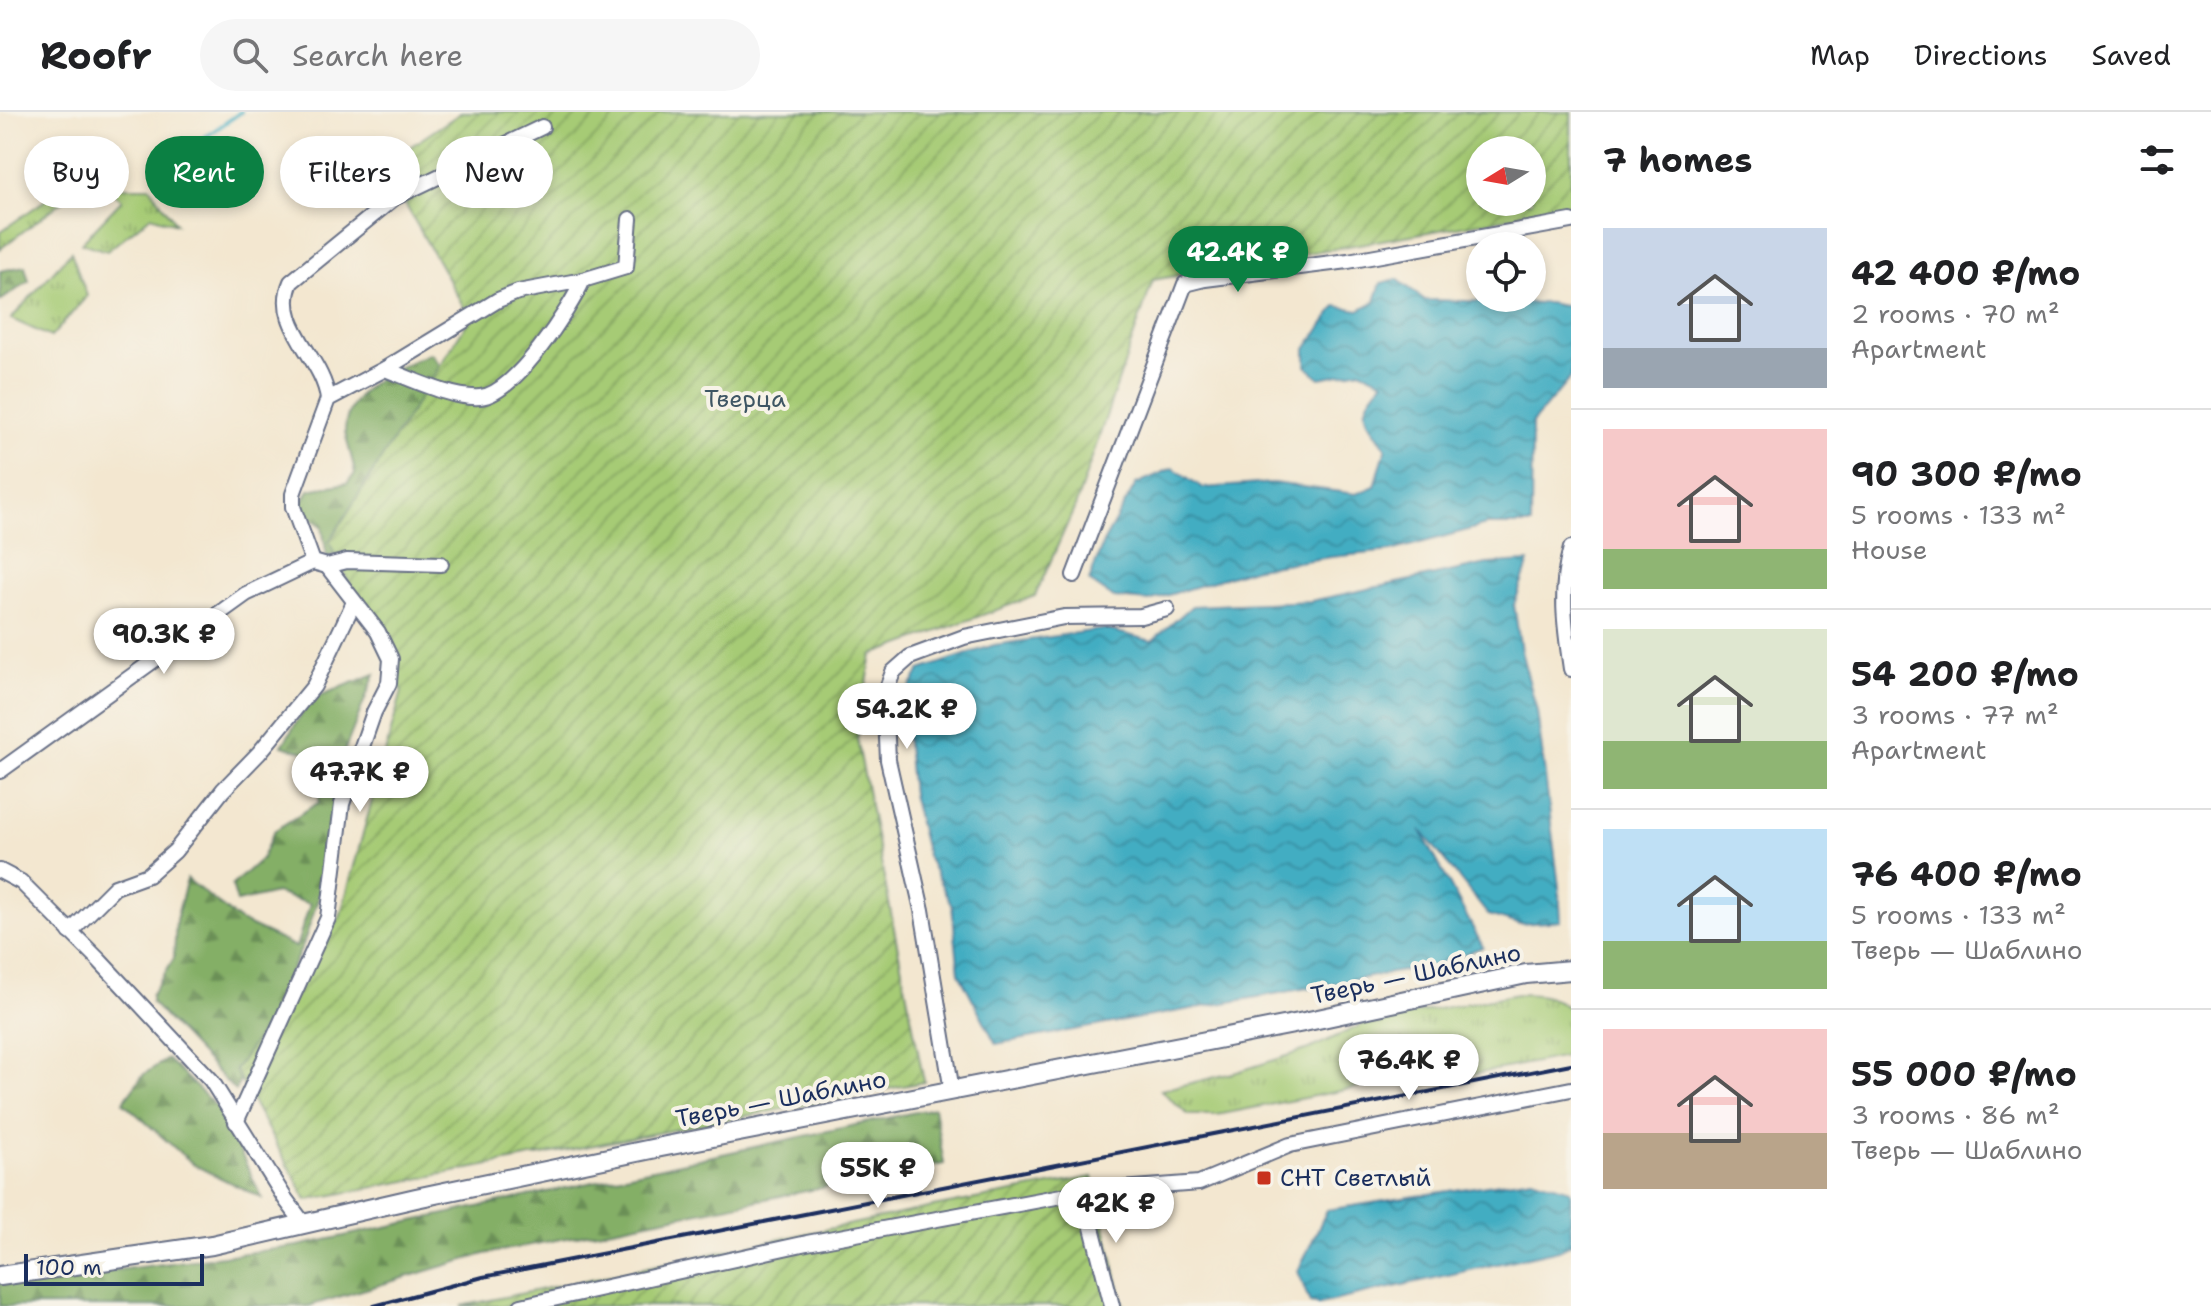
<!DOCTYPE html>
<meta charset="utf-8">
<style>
:root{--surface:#fff;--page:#f6f6f6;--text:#202124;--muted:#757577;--line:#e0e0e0;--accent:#0b8043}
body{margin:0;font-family:"Shantell Sans",sans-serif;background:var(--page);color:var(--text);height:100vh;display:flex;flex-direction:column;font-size:30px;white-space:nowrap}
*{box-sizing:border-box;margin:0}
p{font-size:26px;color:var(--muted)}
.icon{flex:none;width:44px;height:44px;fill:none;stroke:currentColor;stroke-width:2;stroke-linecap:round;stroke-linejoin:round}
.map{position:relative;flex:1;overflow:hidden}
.drawer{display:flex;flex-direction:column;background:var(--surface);width:640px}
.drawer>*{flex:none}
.top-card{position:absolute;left:24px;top:24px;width:760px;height:72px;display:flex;gap:16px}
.needle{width:52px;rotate:259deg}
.fabs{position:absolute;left:1466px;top:24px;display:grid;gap:16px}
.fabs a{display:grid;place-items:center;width:80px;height:80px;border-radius:50%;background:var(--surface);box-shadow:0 4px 12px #0003;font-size:40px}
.scale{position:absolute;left:24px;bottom:20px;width:180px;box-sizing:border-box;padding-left:8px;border:4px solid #1b2f5e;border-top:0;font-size:22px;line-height:28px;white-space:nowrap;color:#1b2f5e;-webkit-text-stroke:6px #f7f3e8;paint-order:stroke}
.price{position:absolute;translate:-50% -68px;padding:0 18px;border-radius:28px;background:#fff;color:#222;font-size:26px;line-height:52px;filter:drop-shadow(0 2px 4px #0008)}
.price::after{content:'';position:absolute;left:50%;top:48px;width:24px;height:18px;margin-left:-12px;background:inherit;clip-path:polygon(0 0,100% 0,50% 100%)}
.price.active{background:var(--accent);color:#fff}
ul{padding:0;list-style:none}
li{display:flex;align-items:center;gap:24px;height:200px;padding:0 32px}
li+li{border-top:2px solid var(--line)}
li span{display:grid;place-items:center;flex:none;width:224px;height:160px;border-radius:0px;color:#555}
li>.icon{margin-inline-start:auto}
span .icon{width:96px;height:96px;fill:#fffc;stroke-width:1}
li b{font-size:34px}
h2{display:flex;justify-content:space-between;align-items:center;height:96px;padding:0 32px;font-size:34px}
.pill{padding:0 28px;border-radius:36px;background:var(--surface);box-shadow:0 4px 12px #0003;font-size:28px;line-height:72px}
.pill.active{background:var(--accent);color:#fff}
header{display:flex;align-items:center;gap:48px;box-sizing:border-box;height:112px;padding:0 40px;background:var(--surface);border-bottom:2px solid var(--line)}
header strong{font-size:38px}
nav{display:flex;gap:44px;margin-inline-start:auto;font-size:28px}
.search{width:560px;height:72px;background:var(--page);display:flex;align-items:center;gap:20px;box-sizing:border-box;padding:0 28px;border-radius:44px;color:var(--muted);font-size:30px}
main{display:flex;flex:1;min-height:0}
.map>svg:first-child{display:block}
</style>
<header>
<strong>Roofr</strong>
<div class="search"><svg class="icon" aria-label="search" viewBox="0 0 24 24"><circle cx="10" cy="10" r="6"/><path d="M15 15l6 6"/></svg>Search here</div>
<nav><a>Map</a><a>Directions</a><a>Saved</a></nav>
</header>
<main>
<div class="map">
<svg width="1571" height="1194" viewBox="0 0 1571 1194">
<defs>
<pattern id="grass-tufts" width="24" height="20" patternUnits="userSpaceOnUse" patternTransform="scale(2)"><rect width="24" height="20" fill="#a6cb75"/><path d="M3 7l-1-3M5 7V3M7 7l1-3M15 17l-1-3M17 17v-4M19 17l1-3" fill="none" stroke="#86a563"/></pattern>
<pattern id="forest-firs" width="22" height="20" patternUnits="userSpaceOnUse" patternTransform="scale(2)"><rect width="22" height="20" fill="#84af66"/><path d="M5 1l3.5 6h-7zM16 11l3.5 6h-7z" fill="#6b8f57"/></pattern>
<pattern id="garden-furrows" width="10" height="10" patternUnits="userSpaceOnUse" patternTransform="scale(2)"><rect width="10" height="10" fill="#a6cb75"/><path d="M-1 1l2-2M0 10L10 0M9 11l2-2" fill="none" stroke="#86a563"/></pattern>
<pattern id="water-waves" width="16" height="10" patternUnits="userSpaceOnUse" patternTransform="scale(2)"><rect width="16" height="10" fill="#43adc2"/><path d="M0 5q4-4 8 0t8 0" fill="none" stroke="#378da1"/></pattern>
</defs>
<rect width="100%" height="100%" fill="#f7f3e8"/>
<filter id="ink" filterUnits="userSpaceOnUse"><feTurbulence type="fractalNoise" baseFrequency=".0125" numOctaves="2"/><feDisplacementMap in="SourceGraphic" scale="16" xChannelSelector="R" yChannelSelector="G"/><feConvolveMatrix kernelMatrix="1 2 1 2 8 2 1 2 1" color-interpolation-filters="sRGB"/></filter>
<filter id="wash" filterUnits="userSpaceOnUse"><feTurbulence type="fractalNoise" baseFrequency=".006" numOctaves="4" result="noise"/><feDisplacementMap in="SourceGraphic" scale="32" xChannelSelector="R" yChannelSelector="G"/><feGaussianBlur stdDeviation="1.8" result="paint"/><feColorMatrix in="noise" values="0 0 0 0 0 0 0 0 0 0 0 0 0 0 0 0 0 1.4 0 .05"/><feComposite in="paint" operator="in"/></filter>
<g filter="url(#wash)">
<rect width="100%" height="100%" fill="#f3e7d0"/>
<g fill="url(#grass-tufts)" stroke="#607d6a" stroke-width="2">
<polygon points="102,48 96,64 0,137 0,120"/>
<polygon points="106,75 150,75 176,112 151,104 107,139 81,131 122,88"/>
<polygon points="71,140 87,184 51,225 11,207"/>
<path d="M 1517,882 C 1538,882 1556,883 1571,899 L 1571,943 L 1470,963 L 1406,966 L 1217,1003 L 1188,1003 L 1161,978 L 1237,960 L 1309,937 L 1368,910 Z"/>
</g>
<g fill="url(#forest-firs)" stroke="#506f62" stroke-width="2">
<polygon points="25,154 29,169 0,189 0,159"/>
<path d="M 431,241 L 441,256 L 392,423 L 327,445 L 322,414 L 299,397 L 309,378 L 347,371 L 355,362 C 354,351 345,325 345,318 C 347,275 397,255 431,241 Z"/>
<polygon points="375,562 344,640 318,787 303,833 235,979 151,890 151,884 174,846 176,808 187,767 240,809 296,835 310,792 276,781 237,790 232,773 262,746 274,719 319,690 320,644 282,634 311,587"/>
<polygon points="167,947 221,999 262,1086 194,1053 123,990 143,963"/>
<polygon points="934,996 944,1052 485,1142 308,1194 0,1194 0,1169 64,1165 298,1134"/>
</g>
<g fill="url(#garden-furrows)" stroke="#607d6a" stroke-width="2" fill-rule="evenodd">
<path d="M 462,0 L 1571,0 L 1571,95 L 1153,168 L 1075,395 L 1035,484 L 872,543 L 857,627 L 924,970 L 307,1088 L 235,958 L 340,805 L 402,579 L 329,430 L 470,206 L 383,53 ZM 1480,38 L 1532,38 L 1532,90 L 1480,90 Z"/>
<polygon points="1093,1065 1124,1194 462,1194 933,1095"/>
</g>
<g fill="url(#water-waves)" stroke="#2f6e90" stroke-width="2">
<path d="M 1397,167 L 1425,188 L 1548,191 L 1571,195 L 1571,265 L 1532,311 L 1531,413 L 1486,413 L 1391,439 L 1331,445 L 1256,456 L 1149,489 L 1114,486 L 1089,469 L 1103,431 L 1136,372 L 1173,356 L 1203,376 L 1273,371 L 1356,382 L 1375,374 L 1386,336 C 1365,303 1354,301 1384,269 L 1360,258 L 1320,266 L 1306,254 L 1306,237 L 1336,194 L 1359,198 L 1375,189 L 1381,171 Z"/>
<polygon points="1529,450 1514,493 1521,539 1537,599 1559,775 1561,809 1519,812 1488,803 1420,717 1483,835 1435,853 996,932 959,861 952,794 927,744 912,682 905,612 907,581 920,558 994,533 1105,517 1152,529 1192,494 1311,489 1487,452"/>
<polygon points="1532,1066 1570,1078 1571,1132 1559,1138 1319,1192 1310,1191 1298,1159 1327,1098"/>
</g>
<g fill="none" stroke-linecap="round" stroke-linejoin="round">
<polyline stroke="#43adc2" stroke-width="4" points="183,68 178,44 241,0"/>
</g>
</g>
<g filter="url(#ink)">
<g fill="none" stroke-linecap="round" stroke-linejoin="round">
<defs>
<g id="street">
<polyline points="385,257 498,188 518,180 583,168"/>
<path d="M 328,287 C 323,245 272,213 291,170 L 394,86 L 542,15"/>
<path d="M 1571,436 C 1559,477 1565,516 1571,557"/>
<path d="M 327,454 L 313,450 L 293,395 L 293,382 L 328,287 L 385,257 C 412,267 452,287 480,285 C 514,283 570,197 583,168 L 626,155 L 630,107"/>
<polyline points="1074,463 1185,172 1205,167 1348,149 1571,109"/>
<polyline points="0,659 246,482 313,450"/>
<polyline points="0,759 21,770 99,848 211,968 286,1088 304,1112"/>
<polyline points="70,820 115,775 148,763 175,739 223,678 259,641 314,574 354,490"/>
<polyline points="952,979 922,798 888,648 885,582 893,560 910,545 964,525 1064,505 1141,504 1167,497"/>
<polyline points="236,1010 328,806 342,692 374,600 389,571 391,547 378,520 327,454 347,449 441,452"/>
<polyline points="1083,1080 1112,1194"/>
<polyline points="521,1194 807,1131 1083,1080 1199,1071 1290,1033 1571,977"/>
</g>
<polyline id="secondary" points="0,1164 212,1133 416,1086 661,1035 1304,910 1526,862 1571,858"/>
</defs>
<use href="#street" stroke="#676f86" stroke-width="18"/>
<use href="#secondary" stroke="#676f86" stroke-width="22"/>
<use href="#street" stroke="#fff" stroke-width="14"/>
<use href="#secondary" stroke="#fff" stroke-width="18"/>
<polyline stroke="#1b2f5e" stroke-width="4" points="374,1194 483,1165 1571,952"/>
</g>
</g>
<rect fill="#c8321e" stroke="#f7f3e8" stroke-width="3" x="1256" y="1058" width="16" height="16" rx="4"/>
<g text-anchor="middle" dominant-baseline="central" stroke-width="8" stroke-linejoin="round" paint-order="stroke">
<g font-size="24" fill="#3e5664" stroke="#f7f3e8">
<text x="745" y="287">Тверца</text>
</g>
<g font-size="24" fill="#1b2f5e" stroke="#f7f3e8">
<text transform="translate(1416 862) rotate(-12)">Тверь — Шаблино</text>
<text transform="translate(781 987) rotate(-11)">Тверь — Шаблино</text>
</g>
<g font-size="24" fill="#1b2f5e" stroke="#f7f3e8" text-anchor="start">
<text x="1280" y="1066">СНТ Светлый</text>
</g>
</g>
</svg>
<div class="fabs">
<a><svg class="needle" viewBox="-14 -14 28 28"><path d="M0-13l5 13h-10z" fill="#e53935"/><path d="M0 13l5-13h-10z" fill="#757577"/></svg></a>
<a><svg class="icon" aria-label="locate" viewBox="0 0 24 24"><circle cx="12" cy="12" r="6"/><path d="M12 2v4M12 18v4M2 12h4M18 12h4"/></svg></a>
</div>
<div class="scale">100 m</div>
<b class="price active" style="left:1238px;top:182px">42.4K ₽</b>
<b class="price" style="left:164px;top:564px">90.3K ₽</b>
<b class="price" style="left:907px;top:639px">54.2K ₽</b>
<b class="price" style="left:360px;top:702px">47.7K ₽</b>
<b class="price" style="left:1409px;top:990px">76.4K ₽</b>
<b class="price" style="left:878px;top:1098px">55K ₽</b>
<b class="price" style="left:1116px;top:1133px">42K ₽</b>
<div class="top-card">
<a class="pill">Buy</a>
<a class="pill active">Rent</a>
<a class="pill">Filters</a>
<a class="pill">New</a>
</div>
</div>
<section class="drawer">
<h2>7 homes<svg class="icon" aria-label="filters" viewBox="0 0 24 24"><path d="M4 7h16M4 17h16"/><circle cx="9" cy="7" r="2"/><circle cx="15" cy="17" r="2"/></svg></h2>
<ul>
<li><span style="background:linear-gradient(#c9d6e8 75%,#9aa5b1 0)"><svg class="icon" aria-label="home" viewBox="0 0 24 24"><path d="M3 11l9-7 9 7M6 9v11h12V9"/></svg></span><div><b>42 400 ₽/mo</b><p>2 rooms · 70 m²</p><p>Apartment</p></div></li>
<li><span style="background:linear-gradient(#f6c9c9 75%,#8fb573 0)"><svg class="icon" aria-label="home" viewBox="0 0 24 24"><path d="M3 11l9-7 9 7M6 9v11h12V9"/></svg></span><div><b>90 300 ₽/mo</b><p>5 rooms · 133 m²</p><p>House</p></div></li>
<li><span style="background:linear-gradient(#dfe7d0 70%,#8fb573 0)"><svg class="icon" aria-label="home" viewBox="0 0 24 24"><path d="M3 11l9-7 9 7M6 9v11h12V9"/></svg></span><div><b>54 200 ₽/mo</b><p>3 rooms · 77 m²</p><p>Apartment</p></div></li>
<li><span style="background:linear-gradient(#bfe0f5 70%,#8fb573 0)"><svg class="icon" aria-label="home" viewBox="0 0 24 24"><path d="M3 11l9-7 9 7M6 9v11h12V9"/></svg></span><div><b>76 400 ₽/mo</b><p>5 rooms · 133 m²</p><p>Тверь — Шаблино</p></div></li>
<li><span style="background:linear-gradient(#f6c9c9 65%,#b9a48a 0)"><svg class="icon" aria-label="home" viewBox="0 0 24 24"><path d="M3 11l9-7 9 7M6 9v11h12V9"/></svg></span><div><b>55 000 ₽/mo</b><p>3 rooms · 86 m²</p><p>Тверь — Шаблино</p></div></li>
</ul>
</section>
</main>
